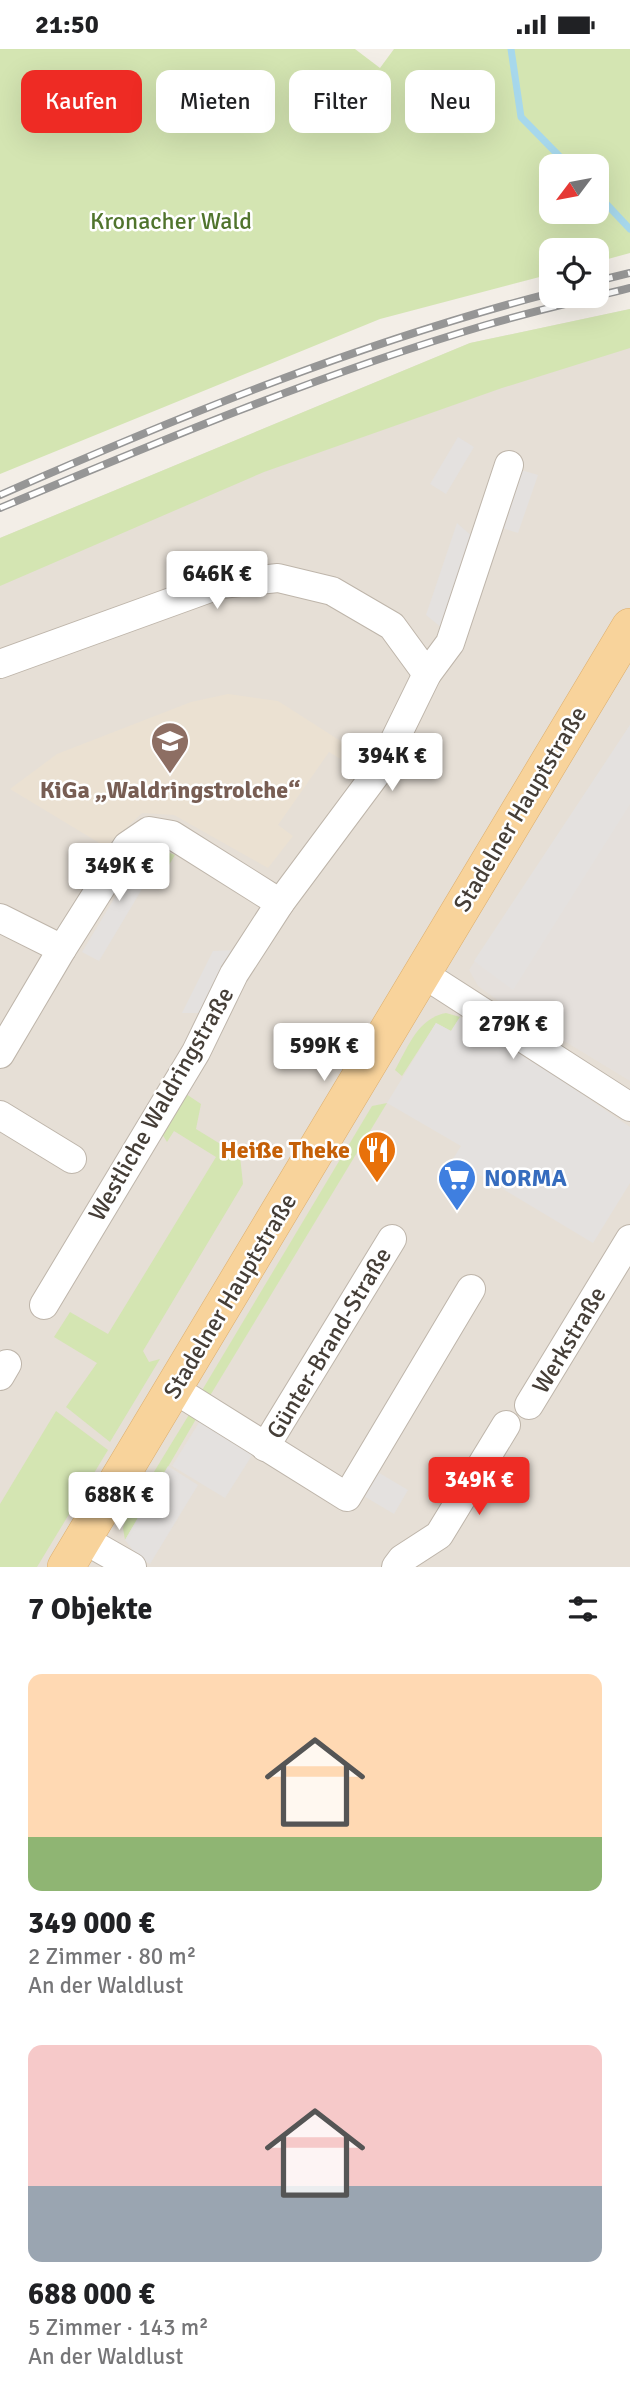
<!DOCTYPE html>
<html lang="de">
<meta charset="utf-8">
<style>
:root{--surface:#fff;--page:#f6f6f6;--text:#202124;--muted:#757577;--accent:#ee2b24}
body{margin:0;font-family:Signika,sans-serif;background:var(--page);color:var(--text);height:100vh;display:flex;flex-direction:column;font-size:26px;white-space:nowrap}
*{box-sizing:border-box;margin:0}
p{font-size:23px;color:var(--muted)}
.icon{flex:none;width:38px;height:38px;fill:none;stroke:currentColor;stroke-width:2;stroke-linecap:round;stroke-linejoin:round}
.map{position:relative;height:1518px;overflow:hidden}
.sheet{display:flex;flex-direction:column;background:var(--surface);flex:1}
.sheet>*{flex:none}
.banner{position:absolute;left:21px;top:21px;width:588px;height:63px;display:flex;gap:14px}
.needle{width:46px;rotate:238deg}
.buttons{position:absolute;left:539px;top:105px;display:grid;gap:14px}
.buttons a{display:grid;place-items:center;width:70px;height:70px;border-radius:14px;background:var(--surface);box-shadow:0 7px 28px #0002;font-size:35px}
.price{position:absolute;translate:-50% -60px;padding:0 16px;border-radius:7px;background:#fff;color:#222;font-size:23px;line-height:46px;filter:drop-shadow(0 2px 4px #0008)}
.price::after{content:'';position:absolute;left:50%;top:42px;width:21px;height:16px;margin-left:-10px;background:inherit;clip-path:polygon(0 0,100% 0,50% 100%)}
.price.on{background:var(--accent);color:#fff}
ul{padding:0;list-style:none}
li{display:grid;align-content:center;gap:14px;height:371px;padding:0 28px}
li span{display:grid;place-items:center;height:217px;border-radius:14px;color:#555}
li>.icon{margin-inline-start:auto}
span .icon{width:126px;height:126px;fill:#fffc;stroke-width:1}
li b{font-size:30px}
h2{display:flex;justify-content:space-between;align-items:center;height:84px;padding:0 28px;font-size:30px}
.tag{padding:0 24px;border-radius:14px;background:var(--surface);box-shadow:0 7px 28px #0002;font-size:24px;line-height:63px}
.tag.on{background:var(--accent);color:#fff}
.status{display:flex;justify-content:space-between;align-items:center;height:49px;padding:0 35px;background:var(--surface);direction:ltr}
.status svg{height:19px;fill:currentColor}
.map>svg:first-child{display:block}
</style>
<div class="status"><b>21:50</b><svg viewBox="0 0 49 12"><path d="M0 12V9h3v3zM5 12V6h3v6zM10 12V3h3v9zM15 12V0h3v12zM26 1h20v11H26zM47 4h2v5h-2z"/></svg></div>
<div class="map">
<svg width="630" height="1518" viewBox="0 0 630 1518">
<rect width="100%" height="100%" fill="#f3eee7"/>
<polygon fill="#e6dfd6" points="630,260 630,1518 0,1518 0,489 470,294"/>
<polygon fill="#e5e0dc" points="630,676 630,1032 500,953 478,937 469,921"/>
<polygon fill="#ebe1d2" points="228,645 278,652 353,700 344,712 329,703 278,776 293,787 268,819 174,766 142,764 106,798 10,740 57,705 191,653"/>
<g fill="#d4e5b2" fill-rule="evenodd">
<path d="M 0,0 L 355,0 L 380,19 L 394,0 L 630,0 L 630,204 L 597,213 L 597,201 L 551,201 L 551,225 L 380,270 L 0,425 ZM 551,117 L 597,117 L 597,163 L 551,163 Z"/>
<polygon points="630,260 630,299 502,339 264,423 0,537 0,489 470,294"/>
<path d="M 161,800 L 175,806 L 160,831 L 135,815 C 141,805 149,801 161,800 Z"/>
<path d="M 446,964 L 460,968 L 451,982 L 436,974 L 402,1027 L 395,1021 C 408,998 418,969 446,964 Z"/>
<polygon points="180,1041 201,1055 196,1080 240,1107 243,1135 143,1302 149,1313 160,1310 110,1393 66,1358 97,1314 54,1288 70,1263 108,1285 216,1108 174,1082 167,1093 159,1080"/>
<polygon points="387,1054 208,1350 201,1343 372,1057"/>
<polygon points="56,1362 108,1401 37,1518 0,1518 0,1455"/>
<polygon points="190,1364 199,1365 125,1491 123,1479 127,1467"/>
</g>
<g fill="#e4e1df">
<polygon points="458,388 474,398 446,445 430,435"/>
<polygon points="521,421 538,426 518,484 502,479"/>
<polygon points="457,474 474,489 442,579 426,566"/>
<polygon points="630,676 630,755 513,941 474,912"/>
<polygon points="135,815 151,825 99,912 82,903"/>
<polygon points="234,901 203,964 182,964 213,902"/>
<polygon points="460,968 557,1028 630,1078 630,1134 593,1194 453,1110 461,1097 387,1054 436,974 451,982"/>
<polygon points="203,1367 256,1400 225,1449 172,1417"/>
<polygon points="168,1417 198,1436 150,1515 139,1509 125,1491"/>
<polygon points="376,1422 408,1441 394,1465 362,1446"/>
</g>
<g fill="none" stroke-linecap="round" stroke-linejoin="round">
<g stroke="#a7d8ec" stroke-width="7">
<polyline points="511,0 521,68 569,117"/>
<polyline points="597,145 630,180"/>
</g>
<defs>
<g id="minor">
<polyline points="0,615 221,535 278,529 332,542 392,577 427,625"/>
<polyline points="0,869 62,900"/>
<polyline points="422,924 630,1058"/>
<polyline points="0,1005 62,900 127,797 149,782 172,786 280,854"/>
<polyline points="0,1066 72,1110"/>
<polyline points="44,1256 196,1003 234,925 280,854 382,717 427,625 450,594 509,416"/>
<polyline points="0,1327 7,1315"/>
<polyline points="174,1340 347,1448 471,1240"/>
<polyline points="529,1356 630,1190"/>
<polyline points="265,1398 392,1190"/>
<polyline points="83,1490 132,1518"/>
<polyline points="396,1518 402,1510 439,1486 506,1376"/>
</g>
<polyline id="major" points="66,1518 630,578"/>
</defs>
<use href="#minor" stroke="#beb5aa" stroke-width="30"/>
<use href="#major" stroke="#ddae6b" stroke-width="38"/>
<use href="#minor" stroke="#fff" stroke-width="28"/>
<use href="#major" stroke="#f8d39b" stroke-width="37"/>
<defs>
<g id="rail">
<polyline points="597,232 630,224"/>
<path d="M 0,446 C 180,367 361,293 551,244"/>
<path d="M 0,459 C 160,392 320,325 486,276 C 534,262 582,251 630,239"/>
</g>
</defs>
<use href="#rail" stroke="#969696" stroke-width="8"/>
<use href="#rail" stroke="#fff" stroke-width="5" stroke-dasharray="16" stroke-linecap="butt"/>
</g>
<defs>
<symbol id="school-pin" viewBox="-11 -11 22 30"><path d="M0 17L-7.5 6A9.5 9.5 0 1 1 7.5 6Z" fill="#8d6e63" stroke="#fff"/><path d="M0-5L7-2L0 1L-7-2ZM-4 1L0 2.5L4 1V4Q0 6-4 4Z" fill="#fff"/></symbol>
<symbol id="restaurant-pin" viewBox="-11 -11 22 30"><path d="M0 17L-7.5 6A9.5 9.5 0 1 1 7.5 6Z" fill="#e8710a" stroke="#fff"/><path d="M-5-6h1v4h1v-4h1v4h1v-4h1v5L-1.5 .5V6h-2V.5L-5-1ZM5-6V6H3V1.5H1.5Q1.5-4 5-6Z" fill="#fff"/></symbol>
<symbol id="supermarket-pin" viewBox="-11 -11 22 30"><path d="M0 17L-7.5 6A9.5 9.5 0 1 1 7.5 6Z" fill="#3f7fe0" stroke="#fff"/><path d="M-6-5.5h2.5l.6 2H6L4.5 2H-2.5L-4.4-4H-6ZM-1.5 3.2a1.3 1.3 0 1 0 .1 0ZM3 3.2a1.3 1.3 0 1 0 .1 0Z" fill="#fff"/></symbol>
</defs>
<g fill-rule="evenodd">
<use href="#school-pin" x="148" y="670" width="44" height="60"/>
<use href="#restaurant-pin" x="355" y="1079" width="44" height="60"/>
<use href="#supermarket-pin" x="435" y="1107" width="44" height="60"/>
</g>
<g text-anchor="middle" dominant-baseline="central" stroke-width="5" stroke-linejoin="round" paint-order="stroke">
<g font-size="24" fill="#50742d" stroke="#fff">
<text x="171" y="172">Kronacher Wald</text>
</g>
<g font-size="24" font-weight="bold" fill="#785e54" stroke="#fff">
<text x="170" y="741">KiGa „Waldringstrolche“</text>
</g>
<g font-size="24" fill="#453e37" stroke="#fff">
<text transform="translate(520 760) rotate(-59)">Stadelner Hauptstraße</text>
<text transform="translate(161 1055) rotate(-60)">Westliche Waldringstraße</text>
<text transform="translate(230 1247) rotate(-59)">Stadelner Hauptstraße</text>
<text transform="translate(569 1291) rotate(-59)">Werkstraße</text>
<text transform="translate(329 1294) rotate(-59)">Günter-Brand-Straße</text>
</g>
<g font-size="24" font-weight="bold" fill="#c56008" stroke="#fff" text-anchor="end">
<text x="350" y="1101">Heiße Theke</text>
</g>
<g font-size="24" font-weight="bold" fill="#366cbe" stroke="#fff" text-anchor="start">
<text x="484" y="1129">NORMA</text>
</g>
</g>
</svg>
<div class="buttons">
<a><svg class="needle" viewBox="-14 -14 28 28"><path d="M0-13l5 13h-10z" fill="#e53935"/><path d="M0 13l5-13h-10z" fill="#757577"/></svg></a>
<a><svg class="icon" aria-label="locate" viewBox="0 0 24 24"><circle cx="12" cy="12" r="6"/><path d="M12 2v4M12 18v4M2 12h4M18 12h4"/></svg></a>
</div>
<b class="price" style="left:217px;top:562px">646K €</b>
<b class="price" style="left:392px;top:744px">394K €</b>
<b class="price" style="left:119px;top:854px">349K €</b>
<b class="price" style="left:513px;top:1012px">279K €</b>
<b class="price" style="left:324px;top:1034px">599K €</b>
<b class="price on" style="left:479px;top:1468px">349K €</b>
<b class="price" style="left:119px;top:1483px">688K €</b>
<div class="banner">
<a class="tag on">Kaufen</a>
<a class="tag">Mieten</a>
<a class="tag">Filter</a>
<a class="tag">Neu</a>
</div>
</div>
<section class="sheet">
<h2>7 Objekte<svg class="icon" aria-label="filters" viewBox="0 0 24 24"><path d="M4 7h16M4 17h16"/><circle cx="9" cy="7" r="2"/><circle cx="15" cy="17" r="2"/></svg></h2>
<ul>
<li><span style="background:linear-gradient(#ffd9b3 75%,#8fb573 0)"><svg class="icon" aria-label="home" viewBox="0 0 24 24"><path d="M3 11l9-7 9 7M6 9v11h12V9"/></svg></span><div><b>349 000 €</b><p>2 Zimmer · 80 m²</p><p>An der Waldlust</p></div></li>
<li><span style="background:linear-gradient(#f6c9c9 65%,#9aa5b1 0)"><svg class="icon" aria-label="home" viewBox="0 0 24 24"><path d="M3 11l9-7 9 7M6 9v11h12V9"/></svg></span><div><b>688 000 €</b><p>5 Zimmer · 143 m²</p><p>An der Waldlust</p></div></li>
</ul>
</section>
